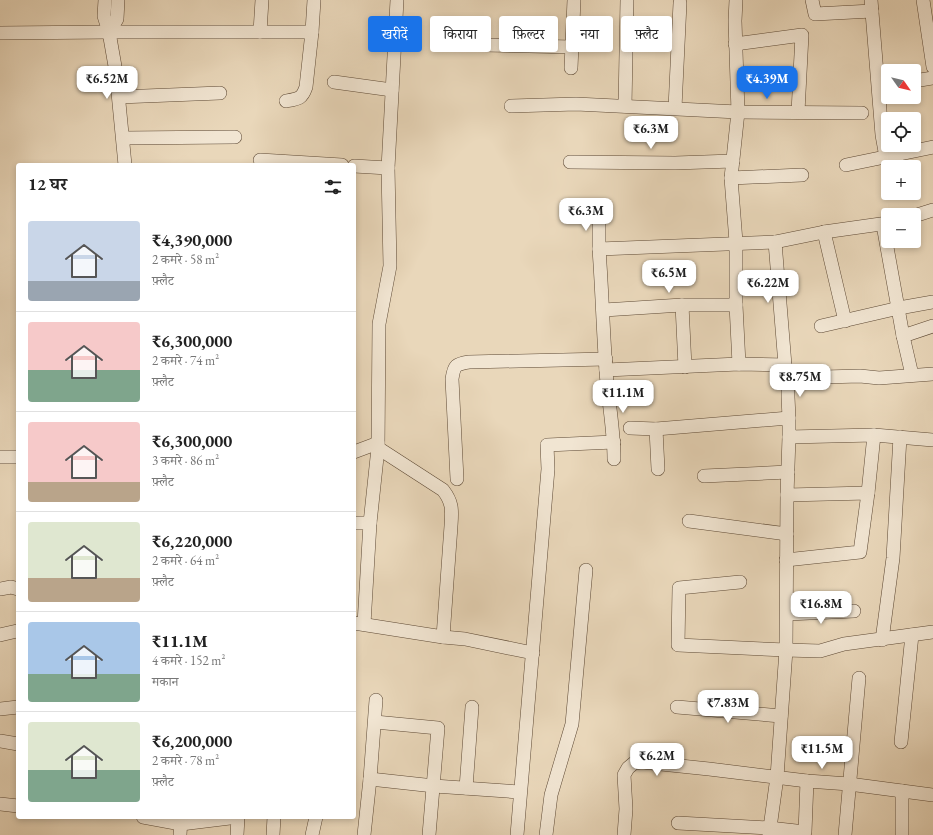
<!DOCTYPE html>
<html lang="hi">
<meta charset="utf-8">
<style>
:root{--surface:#fff;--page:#f2f2f2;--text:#222;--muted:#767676;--line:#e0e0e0;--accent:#1a73e8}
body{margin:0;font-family:"EB Garamond","Noto Serif Devanagari",serif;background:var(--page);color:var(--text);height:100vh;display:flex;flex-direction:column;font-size:15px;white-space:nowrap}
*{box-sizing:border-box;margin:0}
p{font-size:13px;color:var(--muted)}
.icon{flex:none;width:22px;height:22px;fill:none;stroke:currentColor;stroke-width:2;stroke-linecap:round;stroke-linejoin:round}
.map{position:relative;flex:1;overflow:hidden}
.side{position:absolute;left:16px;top:163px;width:340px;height:656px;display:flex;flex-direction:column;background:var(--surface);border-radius:4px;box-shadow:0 2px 6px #0003}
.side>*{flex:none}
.top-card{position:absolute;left:368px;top:16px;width:380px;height:36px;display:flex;gap:8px}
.needle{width:26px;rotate:124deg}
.tools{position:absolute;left:881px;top:64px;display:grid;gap:8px}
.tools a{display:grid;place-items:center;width:40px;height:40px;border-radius:4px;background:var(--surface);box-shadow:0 2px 6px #0003;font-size:20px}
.price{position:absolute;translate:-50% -34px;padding:0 9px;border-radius:8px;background:#fff;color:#222;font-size:13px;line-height:26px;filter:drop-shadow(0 1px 2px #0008)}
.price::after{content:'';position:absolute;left:50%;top:24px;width:12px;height:9px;margin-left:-6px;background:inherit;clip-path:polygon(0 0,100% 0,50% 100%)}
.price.active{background:var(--accent);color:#fff}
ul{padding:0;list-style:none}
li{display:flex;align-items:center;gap:12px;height:100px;padding:0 12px}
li+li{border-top:1px solid var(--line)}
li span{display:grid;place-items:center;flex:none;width:112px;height:80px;border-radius:4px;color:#555}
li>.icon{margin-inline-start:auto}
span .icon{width:48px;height:48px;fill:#fffc;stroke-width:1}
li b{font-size:17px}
h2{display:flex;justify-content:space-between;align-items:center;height:48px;padding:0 12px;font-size:17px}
.tag{padding:0 14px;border-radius:4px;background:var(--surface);box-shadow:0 2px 6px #0003;font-size:14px;line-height:36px}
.tag.active{background:var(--accent);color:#fff}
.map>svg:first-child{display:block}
</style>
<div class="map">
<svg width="933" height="835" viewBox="0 0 933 835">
<rect width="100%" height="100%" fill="#e9d7ba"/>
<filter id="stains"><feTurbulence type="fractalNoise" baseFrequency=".005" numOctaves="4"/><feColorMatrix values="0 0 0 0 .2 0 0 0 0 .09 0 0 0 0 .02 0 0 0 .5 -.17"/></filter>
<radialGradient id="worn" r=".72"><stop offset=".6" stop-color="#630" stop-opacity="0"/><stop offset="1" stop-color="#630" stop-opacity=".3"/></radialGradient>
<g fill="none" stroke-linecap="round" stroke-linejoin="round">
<defs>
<g id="minor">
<polyline points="105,0 104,16 109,32 116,72 125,165"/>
<polyline points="736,0 735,21 738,112 862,113"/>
<polyline points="812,0 815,14 872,11"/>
<polyline points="871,0 882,135 886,157"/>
<polyline points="923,0 933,67"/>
<polyline points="109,32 117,19 118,0"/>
<polyline points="260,32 262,0"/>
<polyline points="0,33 109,32 312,32 314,0"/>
<polyline points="735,44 802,35 798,112"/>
<polyline points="484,45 572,47"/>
<polyline points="571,68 574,0"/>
<polyline points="914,81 933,78"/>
<polyline points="334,82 392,90"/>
<polyline points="119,97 220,93"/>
<path d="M 286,101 C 298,99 302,99 306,87 L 312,32"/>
<polyline points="511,106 576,104 738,112 731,178 802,175"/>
<polyline points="625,106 627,0"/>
<polyline points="675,108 680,3"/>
<polyline points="123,138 235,137"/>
<polyline points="260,160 342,165"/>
<polyline points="570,162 675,163 733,161"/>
<polyline points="846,165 933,147"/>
<polyline points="354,166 388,168"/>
<polyline points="731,178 736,242 736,305 739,364"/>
<polyline points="599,215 599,249"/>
<polyline points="914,216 933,210"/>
<polyline points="883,225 903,336"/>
<polyline points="824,232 845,321"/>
<polyline points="775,242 785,365"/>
<polyline points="682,305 685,367"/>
<polyline points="604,310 682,305 736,305"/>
<polyline points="821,326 899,308 933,302"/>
<polyline points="606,370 739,364 785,365 788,378 860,376 879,378 933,374"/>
<polyline points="912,375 903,336 933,326"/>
<polyline points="788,378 788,397 789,418"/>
<polyline points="630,428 656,429 789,418 789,437 874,435 933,440"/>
<polyline points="656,429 658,469"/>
<path d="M 378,448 L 443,490 C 453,503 452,510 451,526 L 443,637"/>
<polyline points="354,452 378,443"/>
<polyline points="0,457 18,457"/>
<path d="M 614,459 C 614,429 608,400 606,371 C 603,330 602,289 599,249 L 775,242 L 824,232 L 888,223"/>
<polyline points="704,476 788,472"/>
<path d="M 457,479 L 452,379 C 454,365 456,364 469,362 L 606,359"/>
<polyline points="868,493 874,435"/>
<polyline points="689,521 787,534"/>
<polyline points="354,523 370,523"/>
<polyline points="786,560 860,552 868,493 787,495"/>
<polyline points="740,582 679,588 678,645 786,650 820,651 844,644 933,632"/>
<polyline points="0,589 11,587 18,589"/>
<polyline points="787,614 854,611"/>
<polyline points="354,623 443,637 465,639 533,653"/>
<polyline points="364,624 370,523 378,448 379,324 390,266 388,168 397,0"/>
<polyline points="0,635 17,631"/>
<polyline points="882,640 893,558 900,437"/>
<polyline points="677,707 781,716"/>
<polyline points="0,709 18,707"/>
<polyline points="375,722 438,728 429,835"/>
<polyline points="0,741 18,744"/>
<polyline points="901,742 912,635"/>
<polyline points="370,779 434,786 520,792"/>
<polyline points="466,788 472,707"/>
<polyline points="0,804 18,806"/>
<polyline points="143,817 181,824 238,817"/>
<polyline points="678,823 769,828 805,832 807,781"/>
<polyline points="180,835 181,817"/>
<polyline points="237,835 238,817"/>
<polyline points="273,835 274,817"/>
<polyline points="312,835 316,817"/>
<polyline points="364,835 370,779 376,700"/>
<polyline points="517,835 548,469 547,445 614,442"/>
<polyline points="546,835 551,795 572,724 586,570"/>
<polyline points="624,835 626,809 624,775 628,768 634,763 642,762 709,769 807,781 849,784 933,795"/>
<polyline points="769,835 777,777 786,650 787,495 789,437"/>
<polyline points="845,835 859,678"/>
<polyline points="902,835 902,791"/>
</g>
</defs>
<use href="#minor" stroke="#5d4935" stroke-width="14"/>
<use href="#minor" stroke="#f1e5d2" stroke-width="13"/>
</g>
<rect width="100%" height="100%" filter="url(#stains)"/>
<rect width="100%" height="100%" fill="url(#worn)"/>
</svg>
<div class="tools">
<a><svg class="needle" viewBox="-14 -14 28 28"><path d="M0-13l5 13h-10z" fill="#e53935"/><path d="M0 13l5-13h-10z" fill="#767676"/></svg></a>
<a><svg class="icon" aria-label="locate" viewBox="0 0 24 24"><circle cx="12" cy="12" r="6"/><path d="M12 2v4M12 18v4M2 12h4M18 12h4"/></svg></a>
<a>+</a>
<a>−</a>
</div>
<b class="price" style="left:107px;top:100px">₹6.52M</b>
<b class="price active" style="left:767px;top:100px">₹4.39M</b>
<b class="price" style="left:651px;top:150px">₹6.3M</b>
<b class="price" style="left:586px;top:232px">₹6.3M</b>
<b class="price" style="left:669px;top:294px">₹6.5M</b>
<b class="price" style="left:768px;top:304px">₹6.22M</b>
<b class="price" style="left:800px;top:398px">₹8.75M</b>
<b class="price" style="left:623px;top:414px">₹11.1M</b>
<b class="price" style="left:821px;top:625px">₹16.8M</b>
<b class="price" style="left:728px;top:724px">₹7.83M</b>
<b class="price" style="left:822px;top:770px">₹11.5M</b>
<b class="price" style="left:657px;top:777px">₹6.2M</b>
<div class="top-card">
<a class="tag active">खरीदें</a>
<a class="tag">किराया</a>
<a class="tag">फ़िल्टर</a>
<a class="tag">नया</a>
<a class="tag">फ़्लैट</a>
</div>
<section class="side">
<h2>12 घर<svg class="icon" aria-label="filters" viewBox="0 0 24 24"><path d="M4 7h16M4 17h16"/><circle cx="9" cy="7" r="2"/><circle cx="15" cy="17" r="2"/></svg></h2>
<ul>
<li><span style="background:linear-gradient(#c9d6e8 75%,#9aa5b1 0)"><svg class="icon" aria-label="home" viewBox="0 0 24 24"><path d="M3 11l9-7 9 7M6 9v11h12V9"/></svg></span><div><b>₹4,390,000</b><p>2 कमरे · 58 m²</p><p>फ़्लैट</p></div></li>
<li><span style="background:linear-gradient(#f6c9c9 60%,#7fa58c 0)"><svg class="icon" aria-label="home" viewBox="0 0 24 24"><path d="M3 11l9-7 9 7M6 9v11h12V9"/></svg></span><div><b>₹6,300,000</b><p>2 कमरे · 74 m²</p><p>फ़्लैट</p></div></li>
<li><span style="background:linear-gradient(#f6c9c9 75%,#b9a48a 0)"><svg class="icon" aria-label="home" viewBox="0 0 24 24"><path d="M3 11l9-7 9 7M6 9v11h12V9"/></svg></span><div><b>₹6,300,000</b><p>3 कमरे · 86 m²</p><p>फ़्लैट</p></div></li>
<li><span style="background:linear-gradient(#dfe7d0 70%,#b9a48a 0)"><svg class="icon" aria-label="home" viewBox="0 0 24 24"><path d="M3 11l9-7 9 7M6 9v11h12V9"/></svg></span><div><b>₹6,220,000</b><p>2 कमरे · 64 m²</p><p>फ़्लैट</p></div></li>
<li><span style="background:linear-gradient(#a9c7e8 65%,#7fa58c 0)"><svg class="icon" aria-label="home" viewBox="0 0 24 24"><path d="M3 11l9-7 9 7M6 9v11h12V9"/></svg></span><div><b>₹11.1M</b><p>4 कमरे · 152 m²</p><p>मकान</p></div></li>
<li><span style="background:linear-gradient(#dfe7d0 60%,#7fa58c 0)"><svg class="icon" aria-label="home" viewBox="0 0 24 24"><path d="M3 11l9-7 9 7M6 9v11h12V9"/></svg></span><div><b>₹6,200,000</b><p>2 कमरे · 78 m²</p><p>फ़्लैट</p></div></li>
</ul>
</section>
</div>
